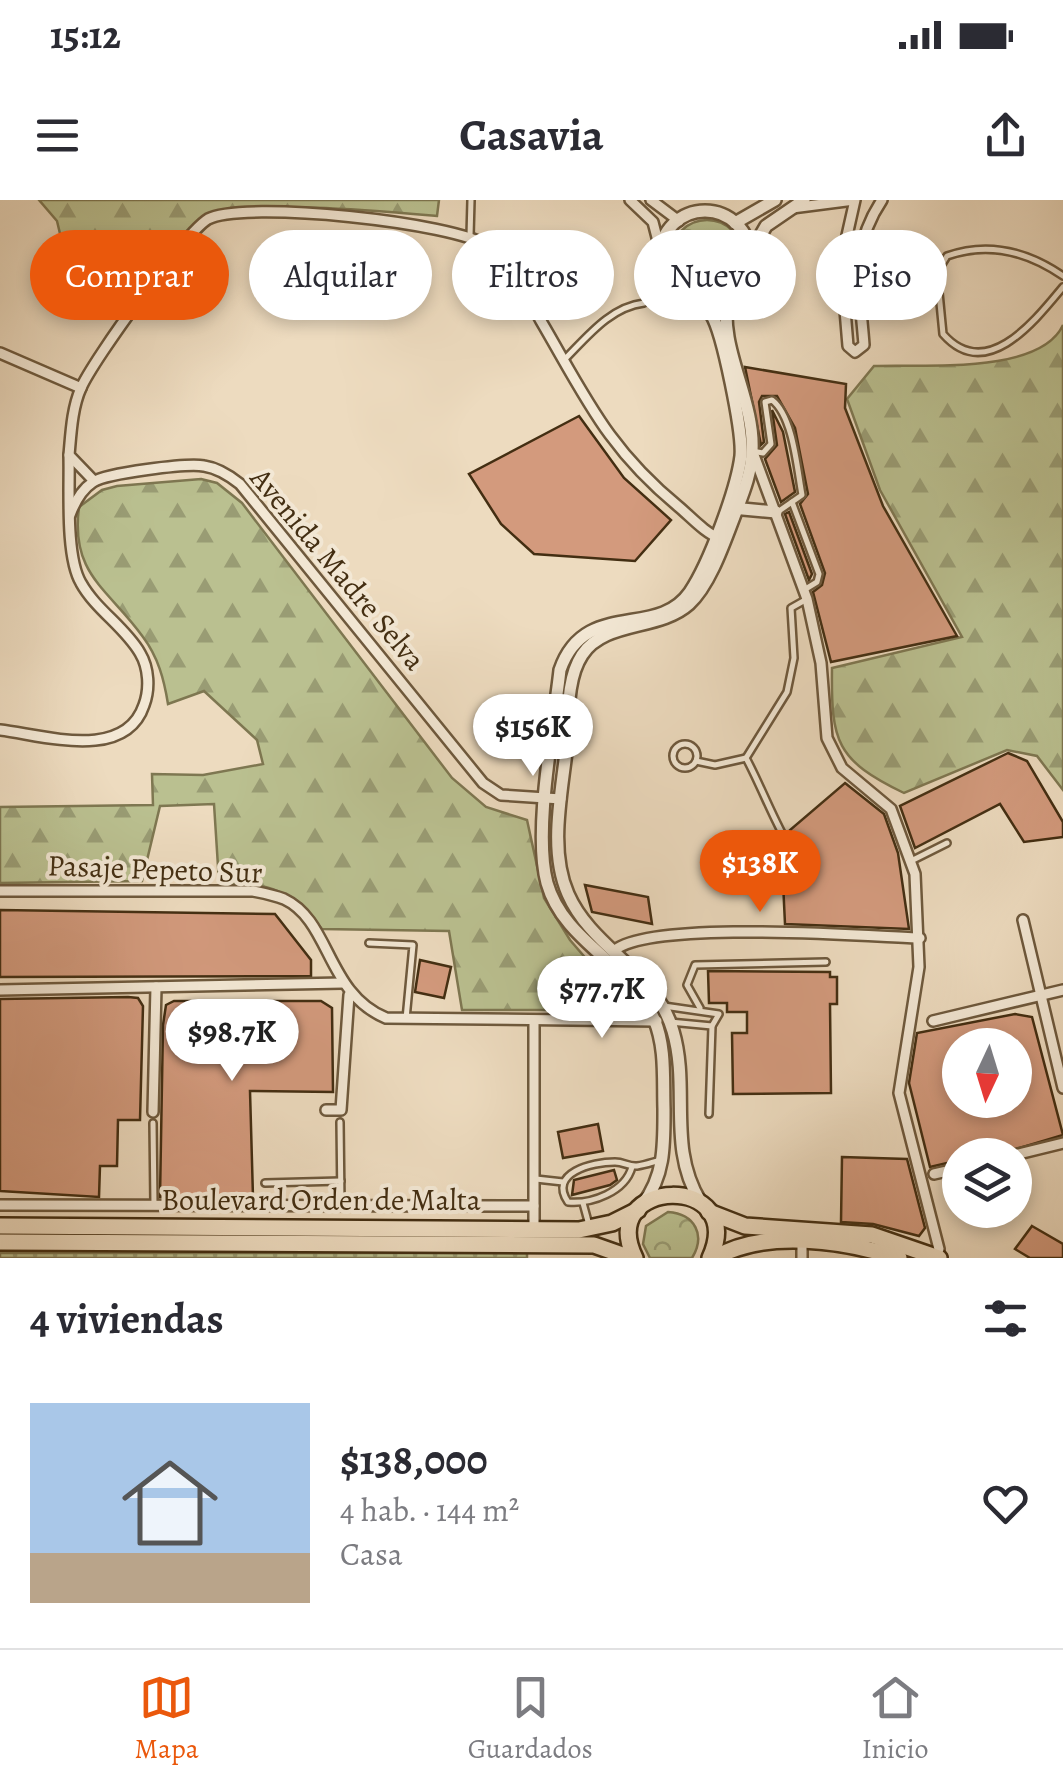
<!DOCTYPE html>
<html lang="es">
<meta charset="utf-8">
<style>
:root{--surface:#fff;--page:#f7f7f7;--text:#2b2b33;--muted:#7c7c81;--line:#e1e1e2;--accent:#ea580c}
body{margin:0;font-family:Alegreya,serif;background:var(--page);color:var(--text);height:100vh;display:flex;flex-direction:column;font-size:38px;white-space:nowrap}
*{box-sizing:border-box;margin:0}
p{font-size:32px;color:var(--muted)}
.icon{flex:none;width:55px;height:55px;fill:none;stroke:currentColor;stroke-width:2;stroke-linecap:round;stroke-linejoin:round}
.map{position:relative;height:1058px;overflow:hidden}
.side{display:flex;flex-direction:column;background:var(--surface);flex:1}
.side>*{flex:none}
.hud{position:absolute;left:30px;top:30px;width:1005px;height:90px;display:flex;gap:20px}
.needle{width:65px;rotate:184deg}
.buttons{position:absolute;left:942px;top:828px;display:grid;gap:20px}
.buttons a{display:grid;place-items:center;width:90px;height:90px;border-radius:50%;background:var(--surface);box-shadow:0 5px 15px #0003;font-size:50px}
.price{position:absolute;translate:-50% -85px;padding:0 22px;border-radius:35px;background:#fff;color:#222;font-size:32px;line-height:65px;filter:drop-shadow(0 2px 5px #0008)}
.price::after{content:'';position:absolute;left:50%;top:60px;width:30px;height:22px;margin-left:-15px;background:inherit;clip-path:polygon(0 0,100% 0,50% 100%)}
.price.active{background:var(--accent);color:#fff}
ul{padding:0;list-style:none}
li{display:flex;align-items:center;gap:30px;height:250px;padding:0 30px}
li+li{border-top:2px solid var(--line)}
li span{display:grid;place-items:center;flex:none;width:280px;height:200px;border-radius:0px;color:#555}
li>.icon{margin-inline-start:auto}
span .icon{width:120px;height:120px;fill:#fffc;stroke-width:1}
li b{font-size:42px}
h2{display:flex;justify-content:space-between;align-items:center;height:120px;padding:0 30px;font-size:42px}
.chip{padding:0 35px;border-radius:45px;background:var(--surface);box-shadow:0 5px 15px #0003;font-size:35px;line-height:90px}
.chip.active{background:var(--accent);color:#fff}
.status{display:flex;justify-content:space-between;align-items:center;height:70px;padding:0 50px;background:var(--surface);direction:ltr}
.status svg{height:28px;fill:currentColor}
header{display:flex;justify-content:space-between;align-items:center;height:130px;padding:0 30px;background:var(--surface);font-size:45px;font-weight:700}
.tabs{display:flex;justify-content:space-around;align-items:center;height:140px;border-top:2px solid var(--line);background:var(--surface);font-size:28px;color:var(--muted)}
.tabs a{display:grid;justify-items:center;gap:5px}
.tabs .active{color:var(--accent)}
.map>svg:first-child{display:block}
</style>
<div class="status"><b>15:12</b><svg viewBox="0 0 49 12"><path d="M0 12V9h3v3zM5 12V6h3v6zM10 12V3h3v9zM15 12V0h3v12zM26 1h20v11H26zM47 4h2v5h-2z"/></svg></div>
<header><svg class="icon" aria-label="menu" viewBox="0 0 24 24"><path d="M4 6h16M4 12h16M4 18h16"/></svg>Casavia<svg class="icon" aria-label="share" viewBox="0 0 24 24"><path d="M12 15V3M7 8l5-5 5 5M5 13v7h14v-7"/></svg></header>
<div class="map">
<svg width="1063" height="1058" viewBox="0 0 1063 1058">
<defs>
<pattern id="grass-dots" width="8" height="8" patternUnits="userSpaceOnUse" patternTransform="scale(2.5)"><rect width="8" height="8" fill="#bac090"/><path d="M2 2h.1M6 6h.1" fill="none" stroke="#999c74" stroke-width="1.8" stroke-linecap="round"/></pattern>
<pattern id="forest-firs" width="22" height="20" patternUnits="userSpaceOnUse" patternTransform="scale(2.5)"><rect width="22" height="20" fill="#bac090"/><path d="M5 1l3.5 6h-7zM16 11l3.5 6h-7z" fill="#999c74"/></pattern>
<pattern id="park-crowns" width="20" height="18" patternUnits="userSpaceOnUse" patternTransform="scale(2.5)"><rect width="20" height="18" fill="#bac090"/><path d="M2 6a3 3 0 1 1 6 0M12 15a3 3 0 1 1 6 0" fill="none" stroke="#999c74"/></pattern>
</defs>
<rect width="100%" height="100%" fill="#eddbbf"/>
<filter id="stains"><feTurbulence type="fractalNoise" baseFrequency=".002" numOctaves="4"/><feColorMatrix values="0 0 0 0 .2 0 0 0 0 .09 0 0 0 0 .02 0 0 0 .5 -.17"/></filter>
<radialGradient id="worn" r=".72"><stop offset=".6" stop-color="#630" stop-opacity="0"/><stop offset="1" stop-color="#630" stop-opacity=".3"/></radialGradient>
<rect fill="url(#grass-dots)" stroke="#7e7751" stroke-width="2.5" x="0" y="1053" width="527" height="5"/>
<g fill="url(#forest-firs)" stroke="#7e7751" stroke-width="2.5">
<path d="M 39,0 L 439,0 L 437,16 C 370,10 265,0 205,16 L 109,106 L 62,42 L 57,21 Z"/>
<path d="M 1063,125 L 1063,590 L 1037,556 L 1007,550 L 904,593 C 836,560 831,542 832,468 L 962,437 L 880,290 L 847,199 L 874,166 C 922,164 1040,175 1063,125 Z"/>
<path d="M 201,279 L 217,283 L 242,303 L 452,578 L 486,607 L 527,620 L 544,698 L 570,740 L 621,799 L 619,810 L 462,810 L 449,731 L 322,729 C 288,688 271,684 219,682 L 214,604 L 160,606 L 142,681 L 0,683 L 0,607 L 153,605 L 152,574 L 203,575 L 263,564 L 257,540 L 204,491 L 168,504 C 164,479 158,457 143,437 C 109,389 70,375 79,307 L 102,290 L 117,286 Z"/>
</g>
<g fill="url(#park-crowns)" stroke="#7e7751" stroke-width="2.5">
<circle cx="707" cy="56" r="36"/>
<path d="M 668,1012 C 695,1014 706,1035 692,1058 L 650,1058 L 643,1044 L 646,1026 Z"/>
</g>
<g fill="#d39a7d" stroke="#432e12" stroke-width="2.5" fill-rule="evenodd">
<polygon points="745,167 846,184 845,208 883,306 957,436 831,462 813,392 822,385 825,373 800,304 808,294 795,228 777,196 762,196 759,202 764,242 761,245"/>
<polygon points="772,210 783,232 795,292 781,302 765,259 777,245"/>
<polygon points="579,216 624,278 671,320 635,361 534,354 501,324 469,274"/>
<polygon points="789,312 812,374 809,380 785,314"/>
<polygon points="1008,553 1027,561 1063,622 1063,637 1024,642 1000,604 915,648 900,606"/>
<polygon points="845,583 884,614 898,653 909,729 785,724 783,682 804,662 790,630"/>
<polygon points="585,685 648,697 652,724 592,712"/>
<polygon points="0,710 275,714 311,760 311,776 0,777"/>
<polygon points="420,760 451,767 444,798 415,792"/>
<polygon points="708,771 830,772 830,777 837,777 837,804 830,804 831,893 733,894 732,833 747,833 747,812 727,812 727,803 709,803"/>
<polygon points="128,797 138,798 143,806 140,920 118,920 117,966 100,966 99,997 0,991 0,799"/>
<polygon points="174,801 321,801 332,808 333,892 250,891 253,997 160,997 163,825 166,805"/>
<path d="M 1015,814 L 1032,817 L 1063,935 L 996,955 L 960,955 L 960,960 L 930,967 L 909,883 L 917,833 ZM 960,845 L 1015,845 L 1015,900 L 960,900 Z"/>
<polygon points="598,924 603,951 563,958 558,932"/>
<polygon points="842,957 907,959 925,1028 919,1036 873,1024 841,1022"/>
<polygon points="614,970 617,980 610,985 572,995 574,980"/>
<polygon points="1032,1026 1063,1044 1063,1058 1030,1058 1015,1049"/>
</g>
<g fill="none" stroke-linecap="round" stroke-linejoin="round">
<defs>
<g id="service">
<polyline points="470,36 471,0"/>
<path d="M 1063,76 C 1028,52 989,41 947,56 L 937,72 L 943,134 C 986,183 1034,122 1063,87"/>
<path d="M 564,160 C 587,137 610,107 644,103"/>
<path d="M 752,251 L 763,253 L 771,244 L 765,202 L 772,200 C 793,216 797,268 802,295 L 779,311"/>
<polyline points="792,302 819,374 817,382 804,390"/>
<circle cx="685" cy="556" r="12"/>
<polyline points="696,561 715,565 746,558"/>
<path d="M 783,643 L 773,650 L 779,662 L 789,659 L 792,651 C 776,626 762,588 746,558 L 787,492 L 794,458 L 791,408 L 807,399"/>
<polyline points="911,661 947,643"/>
<polyline points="369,743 413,745 406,819"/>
<polyline points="664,806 719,814 712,826 709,914"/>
<polyline points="700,808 687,785 695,765 826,762"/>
<polyline points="670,822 712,826"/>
<polyline points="340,922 341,1004"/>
<polyline points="153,923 154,1005"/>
<path d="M 632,967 C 625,992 592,1004 568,1002 C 548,973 592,962 615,962 C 624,962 629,967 637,966 C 645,965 653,962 661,960"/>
<polyline points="536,979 563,982"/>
<polyline points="265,983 341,981"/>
<polyline points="583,1003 589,1025"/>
</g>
<g id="minor">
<polyline points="630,0 653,22 661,53"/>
<polyline points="651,0 679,21"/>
<path d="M 855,0 L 841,62 L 848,146 L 855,152 L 864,145 C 860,89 849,49 882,0"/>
<polyline points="792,8 854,0"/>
<polyline points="0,153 81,188"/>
<polyline points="754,255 807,399 821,463 827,538 842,568 891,609 915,674 919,767 899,893 939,1049 936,1056"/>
<path d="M 94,281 L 69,255 C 71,233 72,208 81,188 C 93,160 185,33 208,19 C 243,0 455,22 490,47 C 513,63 527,96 541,121 C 586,198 608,249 679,307 C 692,318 705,333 721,339"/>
<path d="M 70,315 C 74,304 81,290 93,282 C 107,273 187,263 204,266 C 218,268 230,276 240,284 L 483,583 L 501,595 L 561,599"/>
<path d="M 0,530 C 43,535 125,562 144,505 C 150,489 149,468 140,453 C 125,427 96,410 81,383 C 65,356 70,287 69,255"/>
<path d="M 0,691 L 253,691 C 263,693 274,695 284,699 C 331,721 326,793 386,818 L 657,821"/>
<polyline points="1023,720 1063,888"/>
<path d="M 615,750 C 654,720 863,736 920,738"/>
<polyline points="0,790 343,783"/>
<polyline points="933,821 1063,790"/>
<polyline points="326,910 341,910 349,795"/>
<polyline points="153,912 156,787"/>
<polyline points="1014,955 1063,943"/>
<polyline points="934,974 960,968"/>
<polyline points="0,1005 534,1006"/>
<polyline points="534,1028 534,822"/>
<polyline points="802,1058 802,1042"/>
</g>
<g id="tertiary">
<circle cx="705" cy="56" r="45"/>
<polyline points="735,23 775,0"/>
<polyline points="751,52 766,26 804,0"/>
<polyline points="732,308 776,312"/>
<path d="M 700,1001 C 667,947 690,888 673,831 C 656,771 592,749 568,694 C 549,651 561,597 566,552 C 569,522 565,481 582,455 C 605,420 659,431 689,404 C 711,384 726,337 737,309 C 744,291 752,270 752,251 C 755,199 717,147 728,95"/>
<path d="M 643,1004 C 665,975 664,944 664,909 C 663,879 666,847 654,819 C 632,764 564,743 547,683 C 533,631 554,526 560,470 C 585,398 657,440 690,392 C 709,364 737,289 741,256 C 743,233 723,132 711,114 C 707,107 699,104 693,99"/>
</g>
<g id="trunk">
<polyline points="709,1012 745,1026 872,1035 939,1058"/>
<polyline points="0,1026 579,1030 612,1023 638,1010"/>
<polyline points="0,1042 594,1045 631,1058"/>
<path d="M 635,1058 C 595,976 749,973 710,1058"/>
<path d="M 715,1058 C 766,1028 846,1041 899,1058"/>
</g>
</defs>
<use href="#service" stroke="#6e593d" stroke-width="10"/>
<use href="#minor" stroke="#6e593d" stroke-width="14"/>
<use href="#tertiary" stroke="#6e593d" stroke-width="16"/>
<use href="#trunk" stroke="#432e12" stroke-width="20"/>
<use href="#service" stroke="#f3e8d5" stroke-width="5"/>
<use href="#minor" stroke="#f3e8d5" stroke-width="9"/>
<use href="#tertiary" stroke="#f3e8d5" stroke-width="11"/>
<use href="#trunk" stroke="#eddbbf" stroke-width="15"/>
</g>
<g text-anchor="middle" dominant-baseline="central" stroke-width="8" stroke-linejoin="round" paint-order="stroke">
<g font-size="30" fill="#432e12" stroke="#f3e8d5">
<text transform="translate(338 369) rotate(50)">Avenida Madre Selva</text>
<text transform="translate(155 669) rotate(2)">Pasaje Pepeto Sur</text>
<text x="321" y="1000">Boulevard Orden de Malta</text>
</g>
</g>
<rect width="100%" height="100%" filter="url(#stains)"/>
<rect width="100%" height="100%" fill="url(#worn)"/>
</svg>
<div class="buttons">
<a><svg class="needle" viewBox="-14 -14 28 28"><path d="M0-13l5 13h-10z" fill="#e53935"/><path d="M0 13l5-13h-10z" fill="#7c7c81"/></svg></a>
<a><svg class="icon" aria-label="layers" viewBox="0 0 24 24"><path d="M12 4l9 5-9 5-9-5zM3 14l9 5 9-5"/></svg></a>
</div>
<b class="price" style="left:533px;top:579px">$156K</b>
<b class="price active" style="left:760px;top:715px">$138K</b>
<b class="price" style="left:602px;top:841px">$77.7K</b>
<b class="price" style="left:232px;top:884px">$98.7K</b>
<div class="hud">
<a class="chip active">Comprar</a>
<a class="chip">Alquilar</a>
<a class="chip">Filtros</a>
<a class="chip">Nuevo</a>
<a class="chip">Piso</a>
</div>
</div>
<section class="side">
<h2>4 viviendas<svg class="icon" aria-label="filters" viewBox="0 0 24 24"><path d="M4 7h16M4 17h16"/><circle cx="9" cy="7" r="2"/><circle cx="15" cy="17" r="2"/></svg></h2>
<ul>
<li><span style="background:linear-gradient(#a9c7e8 75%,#b9a48a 0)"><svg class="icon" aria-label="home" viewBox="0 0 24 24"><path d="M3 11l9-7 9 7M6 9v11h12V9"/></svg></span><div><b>$138,000</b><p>4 hab. · 144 m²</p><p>Casa</p></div><svg class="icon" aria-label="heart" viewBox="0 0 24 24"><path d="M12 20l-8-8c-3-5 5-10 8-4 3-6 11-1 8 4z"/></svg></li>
</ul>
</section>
<nav class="tabs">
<a class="active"><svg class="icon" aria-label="map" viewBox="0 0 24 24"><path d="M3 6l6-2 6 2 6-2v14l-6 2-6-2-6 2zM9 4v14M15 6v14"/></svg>Mapa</a>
<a><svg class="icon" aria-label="saved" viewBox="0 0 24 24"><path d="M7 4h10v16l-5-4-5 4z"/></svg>Guardados</a>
<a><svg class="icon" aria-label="home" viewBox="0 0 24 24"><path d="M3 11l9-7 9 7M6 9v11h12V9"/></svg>Inicio</a>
</nav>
